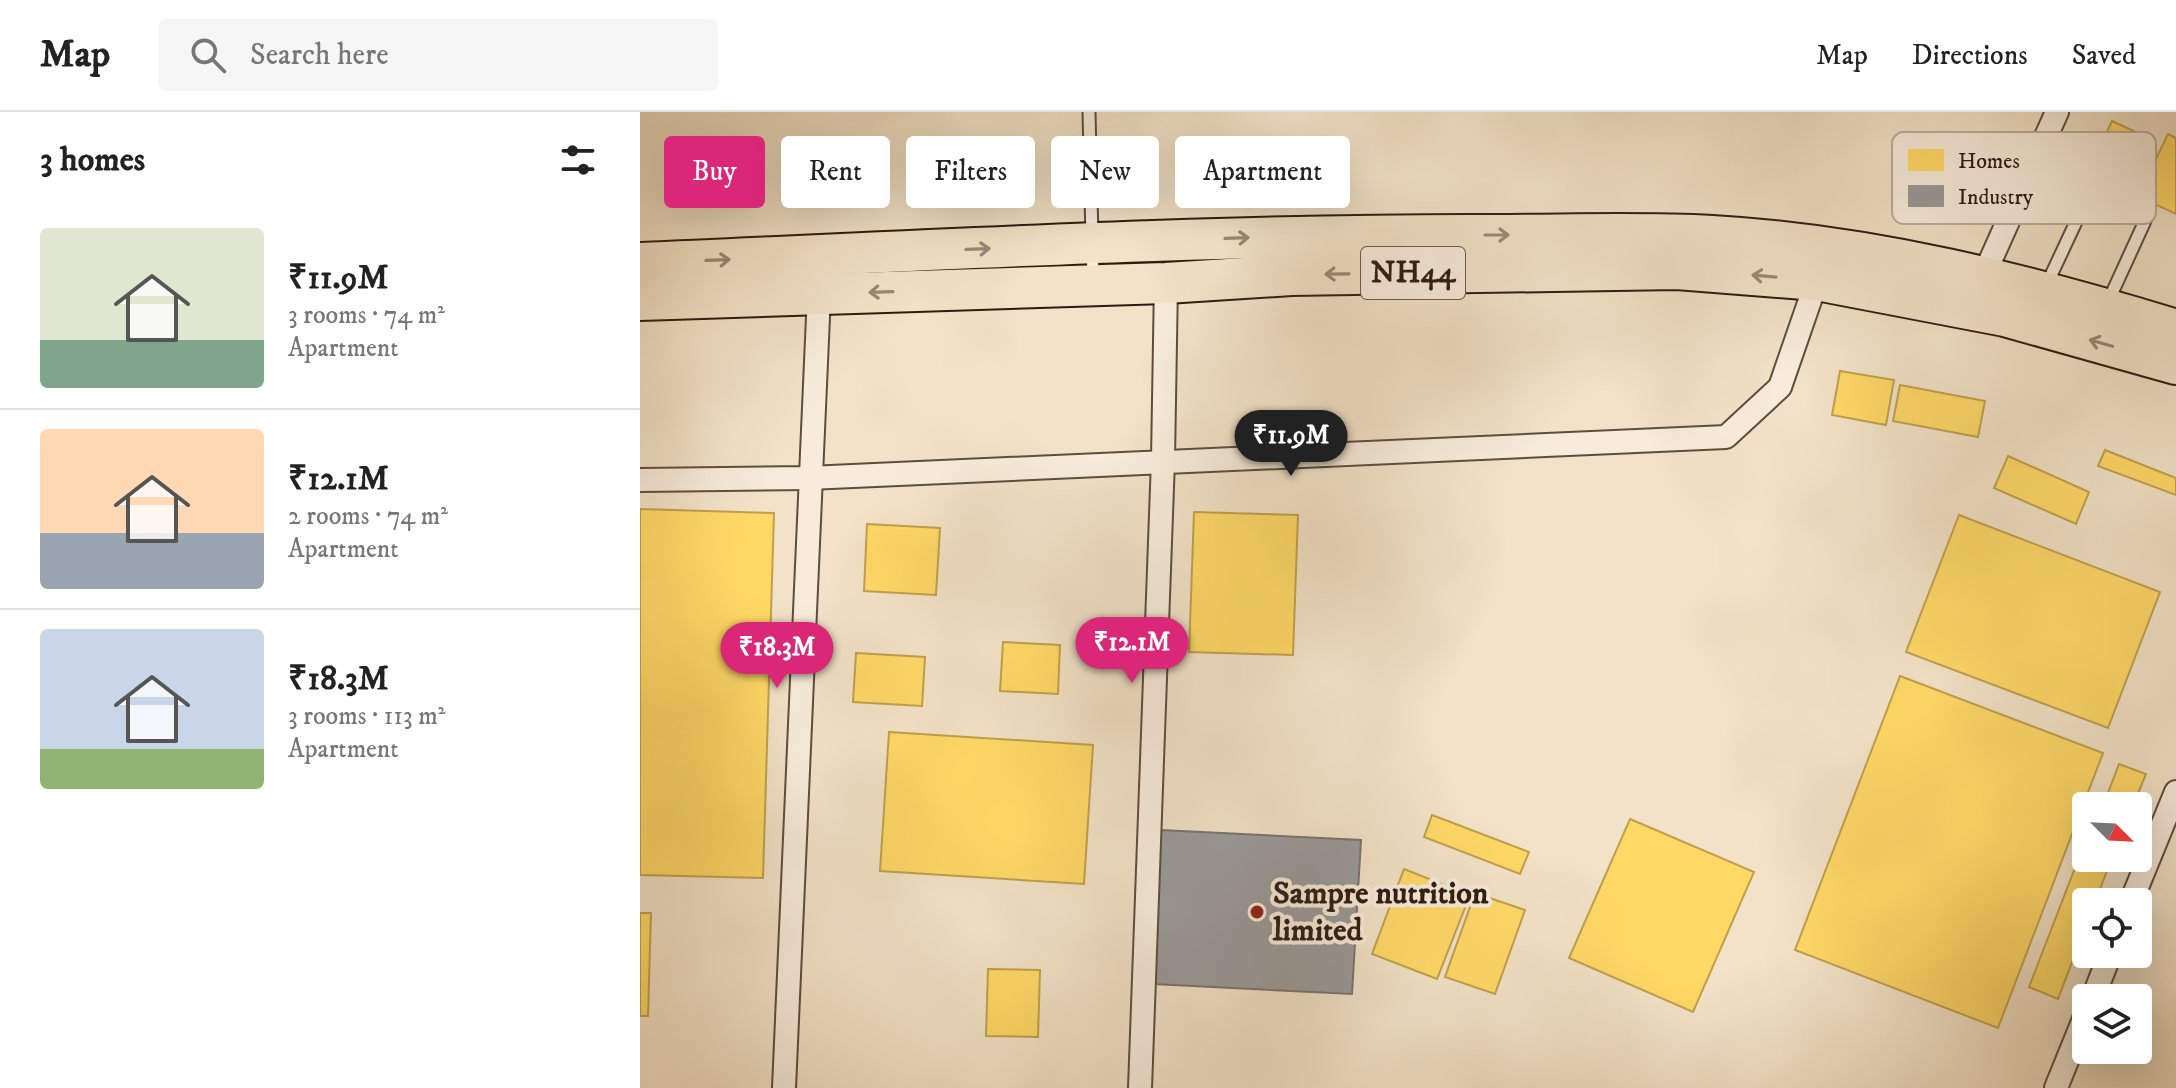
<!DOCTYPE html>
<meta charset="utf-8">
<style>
:root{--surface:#fff;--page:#f6f6f6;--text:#222;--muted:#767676;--line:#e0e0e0;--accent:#db2777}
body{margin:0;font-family:"IM FELL DW Pica",serif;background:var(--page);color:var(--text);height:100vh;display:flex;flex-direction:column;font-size:30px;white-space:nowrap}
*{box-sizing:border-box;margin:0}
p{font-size:26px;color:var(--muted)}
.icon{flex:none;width:44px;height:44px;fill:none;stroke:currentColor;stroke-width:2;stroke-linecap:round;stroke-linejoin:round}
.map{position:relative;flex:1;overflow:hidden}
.details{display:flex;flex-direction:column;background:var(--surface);width:640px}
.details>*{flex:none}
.top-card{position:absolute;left:24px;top:24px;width:760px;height:72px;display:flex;gap:16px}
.needle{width:52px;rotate:114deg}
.controls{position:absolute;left:1432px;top:680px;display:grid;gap:16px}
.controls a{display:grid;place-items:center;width:80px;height:80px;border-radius:8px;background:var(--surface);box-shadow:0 8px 32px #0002;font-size:40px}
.price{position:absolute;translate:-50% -68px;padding:0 18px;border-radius:28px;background:var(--accent);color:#fff;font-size:26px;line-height:52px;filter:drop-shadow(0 2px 4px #0008)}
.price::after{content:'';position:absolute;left:50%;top:48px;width:24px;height:18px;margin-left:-12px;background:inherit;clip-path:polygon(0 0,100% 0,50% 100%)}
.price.active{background:#222;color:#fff}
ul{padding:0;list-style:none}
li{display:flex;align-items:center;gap:24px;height:200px;padding:0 40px}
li+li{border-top:2px solid var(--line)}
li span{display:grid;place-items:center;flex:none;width:224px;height:160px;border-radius:8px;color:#555}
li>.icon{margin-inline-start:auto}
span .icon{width:96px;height:96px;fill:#fffc;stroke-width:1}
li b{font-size:34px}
h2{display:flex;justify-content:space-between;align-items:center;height:96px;padding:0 40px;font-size:34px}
.tag{padding:0 28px;border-radius:8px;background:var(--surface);box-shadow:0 8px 32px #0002;font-size:28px;line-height:72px}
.tag.active{background:var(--accent);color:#fff}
header{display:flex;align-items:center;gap:48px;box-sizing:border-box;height:112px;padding:0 40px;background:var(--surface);border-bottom:2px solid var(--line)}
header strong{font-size:38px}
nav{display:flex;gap:44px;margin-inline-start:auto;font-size:28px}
.search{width:560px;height:72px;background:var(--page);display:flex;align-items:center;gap:20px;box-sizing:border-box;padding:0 28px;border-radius:8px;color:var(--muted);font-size:30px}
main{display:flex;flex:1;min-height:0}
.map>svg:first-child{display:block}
</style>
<header>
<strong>Map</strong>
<div class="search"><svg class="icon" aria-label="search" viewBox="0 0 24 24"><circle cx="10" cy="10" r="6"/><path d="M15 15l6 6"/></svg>Search here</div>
<nav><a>Map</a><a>Directions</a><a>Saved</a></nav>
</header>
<main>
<section class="details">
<h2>3 homes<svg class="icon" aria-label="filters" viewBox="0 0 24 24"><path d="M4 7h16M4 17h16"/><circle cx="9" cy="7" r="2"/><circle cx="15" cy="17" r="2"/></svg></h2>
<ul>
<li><span style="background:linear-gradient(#dfe7d0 70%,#7fa58c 0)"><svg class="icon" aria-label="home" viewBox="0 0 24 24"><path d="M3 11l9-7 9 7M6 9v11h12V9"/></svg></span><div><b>₹11.9M</b><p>3 rooms · 74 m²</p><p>Apartment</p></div></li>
<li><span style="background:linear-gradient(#ffd9b3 65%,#9aa5b1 0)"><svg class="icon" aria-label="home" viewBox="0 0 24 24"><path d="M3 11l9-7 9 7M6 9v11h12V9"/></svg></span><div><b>₹12.1M</b><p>2 rooms · 74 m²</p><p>Apartment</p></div></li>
<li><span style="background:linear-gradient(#c9d6e8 75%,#8fb573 0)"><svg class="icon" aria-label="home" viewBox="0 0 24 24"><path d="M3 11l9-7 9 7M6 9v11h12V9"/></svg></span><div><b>₹18.3M</b><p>3 rooms · 113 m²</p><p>Apartment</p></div></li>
</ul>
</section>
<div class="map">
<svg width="1536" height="976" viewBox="0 0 1536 976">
<rect width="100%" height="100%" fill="#f2e2c7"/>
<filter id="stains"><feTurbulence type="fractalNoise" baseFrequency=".0025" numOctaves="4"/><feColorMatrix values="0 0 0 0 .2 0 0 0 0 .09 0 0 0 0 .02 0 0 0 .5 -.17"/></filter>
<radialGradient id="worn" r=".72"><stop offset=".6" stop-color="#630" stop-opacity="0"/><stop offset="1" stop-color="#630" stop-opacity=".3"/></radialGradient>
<g fill="#ffd966" stroke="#c0a04d" stroke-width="2">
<polygon points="1472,9 1509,26 1481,84 1444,67"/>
<polygon points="1528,22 1536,26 1536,102 1498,84"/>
<polygon points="1200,259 1254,268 1246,313 1192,303"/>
<polygon points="1260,273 1345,289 1338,325 1253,309"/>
<polygon points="1465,338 1536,366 1536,383 1458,354"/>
<polygon points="1368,344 1449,380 1436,412 1354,376"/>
<polygon points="0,397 134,401 123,766 0,763"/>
<polygon points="554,400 658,403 653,543 549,540"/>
<polygon points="1319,403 1520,480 1468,616 1266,540"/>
<polygon points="227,412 300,416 296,483 224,479"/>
<polygon points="363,530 420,533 418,582 360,579"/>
<polygon points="216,541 285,545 282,594 213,590"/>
<polygon points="1260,564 1463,641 1358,916 1155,838"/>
<polygon points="249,620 453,633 444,772 240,759"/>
<polygon points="1479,652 1506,662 1493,694 1463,694"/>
<polygon points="792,703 889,740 880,762 784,725"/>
<polygon points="990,707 1114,760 1053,900 929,846"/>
<polygon points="1445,730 1446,746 1472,746 1455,790 1446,790 1446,814 1418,887 1389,875"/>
<polygon points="764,757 830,783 797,867 732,842"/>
<polygon points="835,781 885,798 855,882 805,865"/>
<polygon points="0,801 11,801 8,904 0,904"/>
<polygon points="348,857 400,858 398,925 346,924"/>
</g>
<polygon fill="#999" stroke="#797370" stroke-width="2" points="521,718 721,728 712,882 513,872"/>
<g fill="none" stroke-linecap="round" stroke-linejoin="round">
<defs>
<g id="lane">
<polyline points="449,0 453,167"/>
<polyline points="1406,174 1450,80"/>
<polyline points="1467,192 1505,109"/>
</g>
<g id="street">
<polyline points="1343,165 1417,0"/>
<polyline points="0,368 168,366 1086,325 1140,275 1177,168"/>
<polyline points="1491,790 1536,680"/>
<polyline points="1453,886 1470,842"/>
<polyline points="144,976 179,182"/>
<polyline points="500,976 523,348 526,171"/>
<polyline points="1416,976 1446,902"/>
</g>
<g id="highway">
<path d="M 0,151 C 285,139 570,122 855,123 C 927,123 1000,120 1072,124 C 1230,133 1386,172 1536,218"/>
<polyline points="0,188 526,171 651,163 1037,157 1177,168 1365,204 1536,252"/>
</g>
</defs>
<use href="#lane" stroke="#5e4d3f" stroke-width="15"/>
<use href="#street" stroke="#5e4d3f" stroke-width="26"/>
<use href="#highway" stroke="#2d1b12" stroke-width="44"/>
<use href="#lane" stroke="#f7ecdb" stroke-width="11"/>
<use href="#street" stroke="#f7ecdb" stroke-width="22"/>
<use href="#highway" stroke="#f2e2c7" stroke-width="40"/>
</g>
<defs><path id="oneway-shaft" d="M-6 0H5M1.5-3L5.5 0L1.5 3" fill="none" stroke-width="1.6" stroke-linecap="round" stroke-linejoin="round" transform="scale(2)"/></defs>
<g stroke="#998876">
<use href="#oneway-shaft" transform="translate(857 123)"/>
<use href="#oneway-shaft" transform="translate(597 126) rotate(-2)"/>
<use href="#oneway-shaft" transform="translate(338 137) rotate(-2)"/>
<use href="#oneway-shaft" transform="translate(78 148) rotate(-2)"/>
<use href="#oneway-shaft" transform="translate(697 162) rotate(179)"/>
<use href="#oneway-shaft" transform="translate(1124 164) rotate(-175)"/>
<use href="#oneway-shaft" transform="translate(241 180) rotate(178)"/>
<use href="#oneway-shaft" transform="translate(1461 231) rotate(-164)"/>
</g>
<circle fill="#8f2418" stroke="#f7ecdb" stroke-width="3" cx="617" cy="800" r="8"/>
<g text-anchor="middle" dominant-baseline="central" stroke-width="8" stroke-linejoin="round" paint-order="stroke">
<rect fill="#f7ecdb" stroke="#6a5a4e" stroke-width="2" x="721" y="135" width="104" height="52" rx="6"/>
<g font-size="30" font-weight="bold" fill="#2d1b12">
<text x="773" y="161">NH44</text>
</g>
<g font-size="32" font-weight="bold" fill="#2d1b12" stroke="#f7ecdb" text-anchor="start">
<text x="633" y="782">Sampre nutrition<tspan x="633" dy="37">limited</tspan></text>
</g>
</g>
<rect x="1252" y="20" width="264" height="92" rx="12" fill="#f7ecdb" stroke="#baad9f" stroke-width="2"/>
<rect x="1268" y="37" width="36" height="22" fill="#ffd966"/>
<rect x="1268" y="73" width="36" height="22" fill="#999"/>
<g font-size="22" fill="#2d1b12">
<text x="1318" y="56">Homes</text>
<text x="1318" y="92">Industry</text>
</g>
<rect width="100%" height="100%" filter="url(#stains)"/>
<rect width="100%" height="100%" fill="url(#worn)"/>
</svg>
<div class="controls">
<a><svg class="needle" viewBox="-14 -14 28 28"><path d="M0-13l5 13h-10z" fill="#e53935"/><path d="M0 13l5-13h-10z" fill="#767676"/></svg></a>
<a><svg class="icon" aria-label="locate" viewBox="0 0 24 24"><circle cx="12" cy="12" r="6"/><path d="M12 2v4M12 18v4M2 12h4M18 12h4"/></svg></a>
<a><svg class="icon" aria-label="layers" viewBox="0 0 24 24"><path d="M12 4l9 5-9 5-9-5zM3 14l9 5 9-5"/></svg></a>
</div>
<b class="price active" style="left:651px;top:366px">₹11.9M</b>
<b class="price" style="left:492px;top:573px">₹12.1M</b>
<b class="price" style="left:137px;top:578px">₹18.3M</b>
<div class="top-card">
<a class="tag active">Buy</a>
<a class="tag">Rent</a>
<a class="tag">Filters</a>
<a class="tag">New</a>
<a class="tag">Apartment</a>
</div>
</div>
</main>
